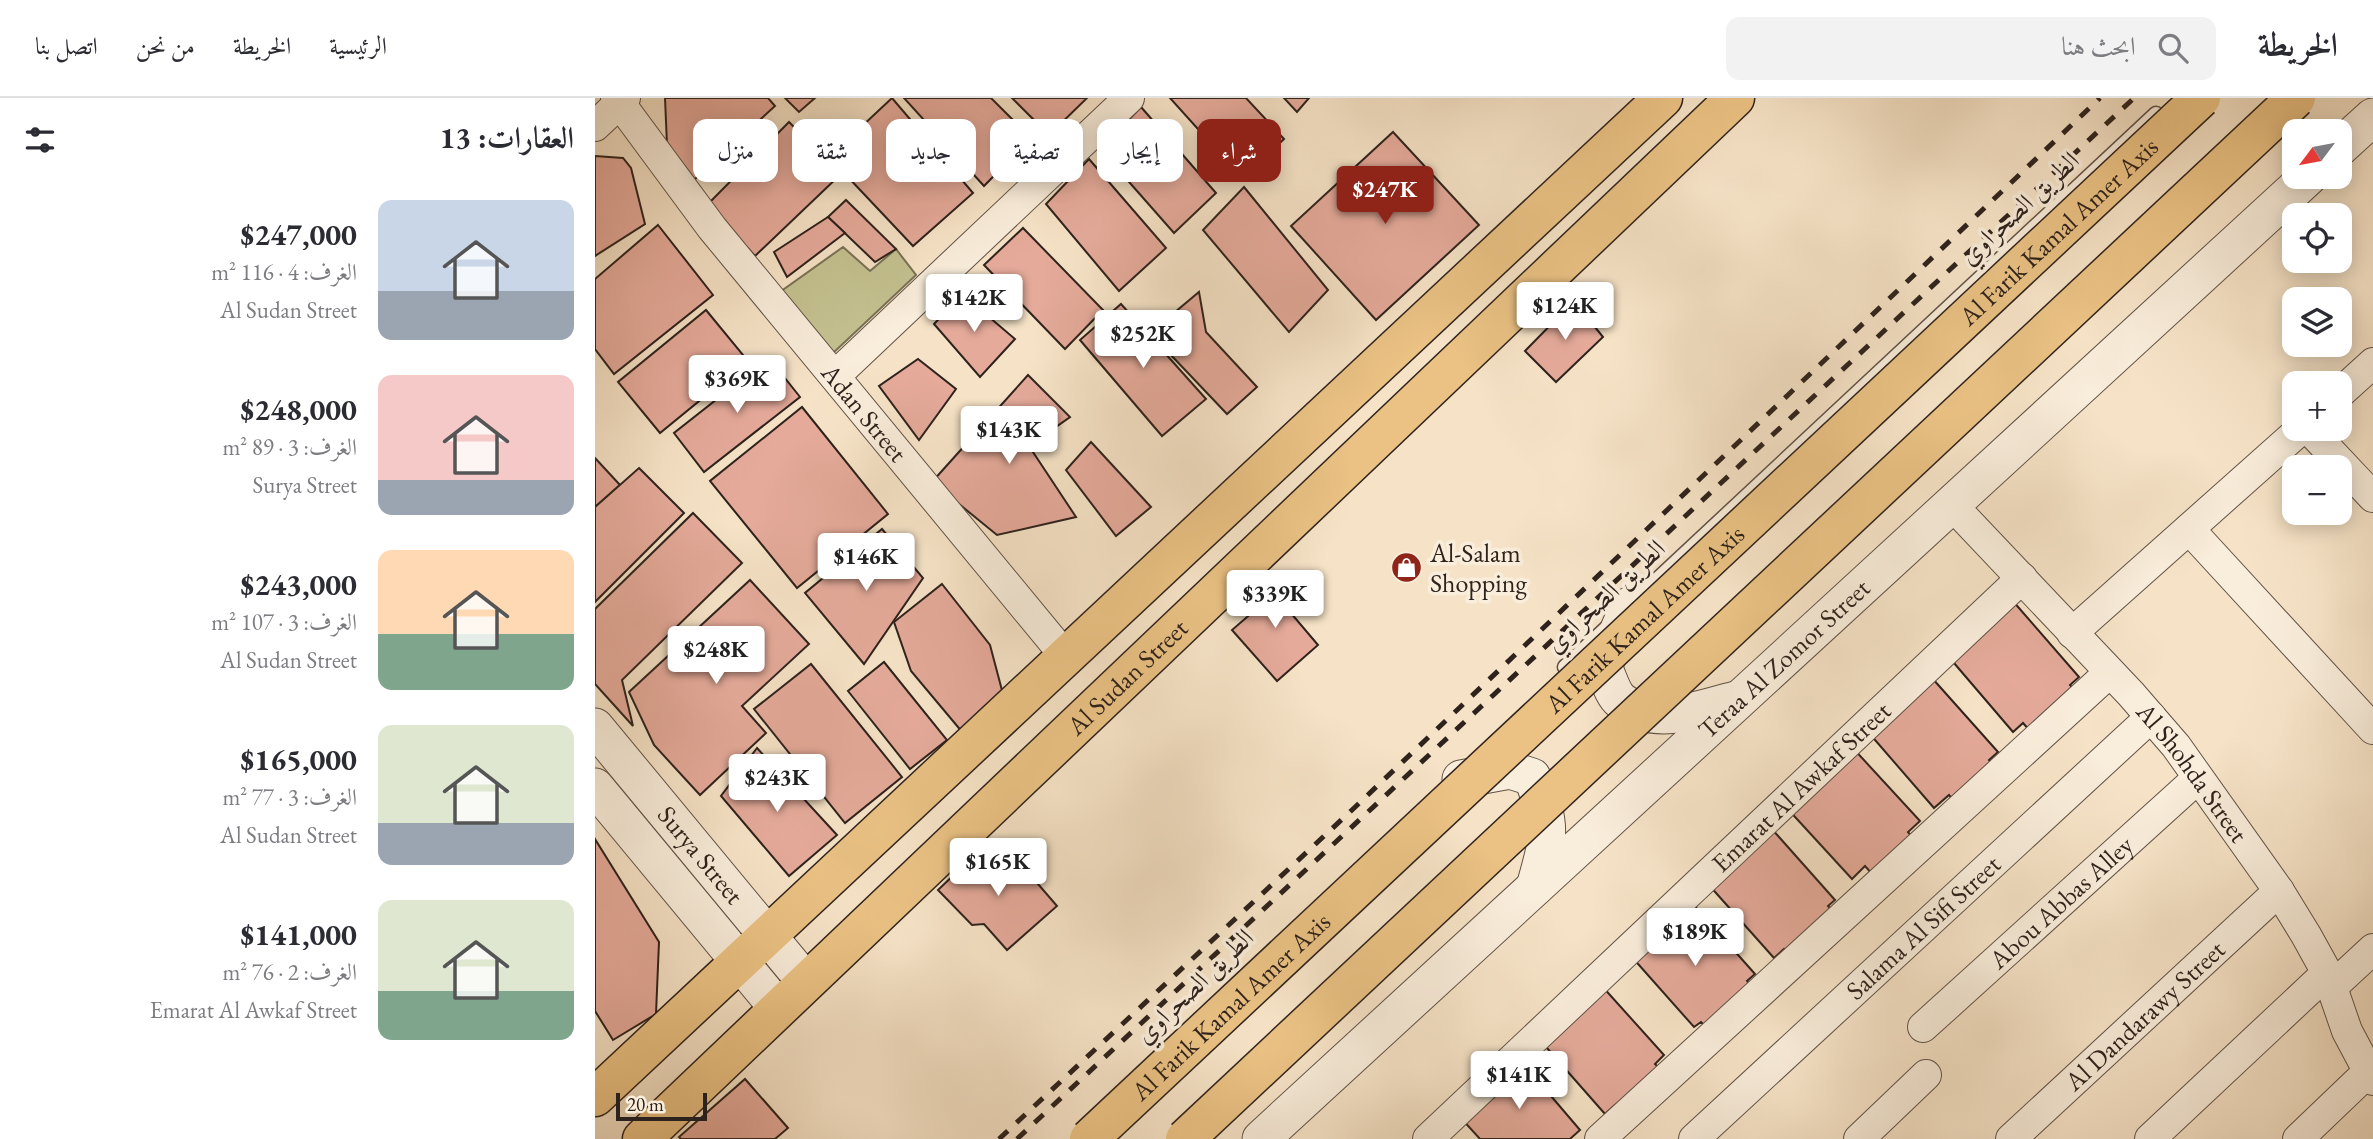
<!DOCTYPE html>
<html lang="ar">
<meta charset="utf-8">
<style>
:root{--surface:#fff;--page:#f2f2f3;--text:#2b2b33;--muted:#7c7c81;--line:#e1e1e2;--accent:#8f2418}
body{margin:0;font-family:"EB Garamond",Amiri,serif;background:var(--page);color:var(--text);direction:rtl;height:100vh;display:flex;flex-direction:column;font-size:26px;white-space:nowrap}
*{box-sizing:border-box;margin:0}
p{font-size:23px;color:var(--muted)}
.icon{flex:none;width:38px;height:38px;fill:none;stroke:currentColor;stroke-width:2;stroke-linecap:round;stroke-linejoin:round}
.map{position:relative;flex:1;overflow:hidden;direction:ltr}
.drawer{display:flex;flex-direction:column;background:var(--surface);width:595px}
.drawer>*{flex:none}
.hud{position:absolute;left:21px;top:21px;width:665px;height:63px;direction:rtl;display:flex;gap:14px}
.needle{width:46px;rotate:238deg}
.tools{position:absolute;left:1687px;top:21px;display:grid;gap:14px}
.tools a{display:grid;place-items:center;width:70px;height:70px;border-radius:14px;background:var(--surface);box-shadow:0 4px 18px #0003;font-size:35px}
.scale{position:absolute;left:21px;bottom:18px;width:91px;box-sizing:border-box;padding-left:7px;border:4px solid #2e221c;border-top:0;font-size:19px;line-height:24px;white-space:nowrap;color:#2e221c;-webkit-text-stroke:5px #f9eddb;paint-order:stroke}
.price{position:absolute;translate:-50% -60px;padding:0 16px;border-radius:7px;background:#fff;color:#222;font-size:23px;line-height:46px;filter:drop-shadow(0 2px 4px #0008)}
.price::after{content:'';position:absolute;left:50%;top:42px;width:21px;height:16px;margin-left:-10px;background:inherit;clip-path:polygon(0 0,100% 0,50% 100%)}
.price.on{background:var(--accent);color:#fff}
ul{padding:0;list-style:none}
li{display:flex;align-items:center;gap:21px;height:175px;padding:0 21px}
li span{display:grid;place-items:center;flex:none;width:196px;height:140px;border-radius:14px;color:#555}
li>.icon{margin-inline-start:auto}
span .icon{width:84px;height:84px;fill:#fffc;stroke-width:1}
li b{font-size:30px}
h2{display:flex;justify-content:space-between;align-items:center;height:84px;padding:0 21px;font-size:30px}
.chip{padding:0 24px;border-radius:14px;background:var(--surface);box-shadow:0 4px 18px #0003;font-size:24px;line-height:63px}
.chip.on{background:var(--accent);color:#fff}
header{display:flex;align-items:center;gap:42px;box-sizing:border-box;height:98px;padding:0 35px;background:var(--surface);border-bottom:2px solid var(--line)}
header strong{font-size:33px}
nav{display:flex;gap:38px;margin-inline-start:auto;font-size:24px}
.search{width:490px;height:63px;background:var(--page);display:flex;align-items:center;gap:18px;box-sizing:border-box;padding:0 24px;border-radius:14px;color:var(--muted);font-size:26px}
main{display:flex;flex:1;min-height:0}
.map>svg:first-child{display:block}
</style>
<header>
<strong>الخريطة</strong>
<div class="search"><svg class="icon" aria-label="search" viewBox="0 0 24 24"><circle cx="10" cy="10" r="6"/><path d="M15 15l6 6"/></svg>ابحث هنا</div>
<nav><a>الرئيسية</a><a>الخريطة</a><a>من نحن</a><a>اتصل بنا</a></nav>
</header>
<main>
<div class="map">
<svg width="1778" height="1041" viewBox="0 0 1778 1041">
<rect width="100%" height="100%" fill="#f6e3c7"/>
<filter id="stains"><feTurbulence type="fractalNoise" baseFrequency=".00286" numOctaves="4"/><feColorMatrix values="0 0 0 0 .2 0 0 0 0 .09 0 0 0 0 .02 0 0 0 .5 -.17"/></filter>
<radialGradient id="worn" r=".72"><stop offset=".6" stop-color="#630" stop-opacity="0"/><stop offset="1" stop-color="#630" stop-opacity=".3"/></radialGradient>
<polygon fill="#c4c190" stroke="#797256" stroke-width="2" points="248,149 275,173 301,151 321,177 237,256 185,194"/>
<g fill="#e5aa9a" stroke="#2e221c" stroke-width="2">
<polygon points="70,0 173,0 180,8 99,82 72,47"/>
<polygon points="190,0 220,0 204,14"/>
<polygon points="297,0 378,95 318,148 234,59"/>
<polygon points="309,0 396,0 436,40 389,88"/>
<polygon points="417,0 492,0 454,37"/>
<polygon points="575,0 651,0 689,41 648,81"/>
<polygon points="689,0 714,0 702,14"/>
<polygon points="546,9 621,95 579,135 505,51"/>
<polygon points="194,24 246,76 160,158 112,107"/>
<polygon points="798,34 884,127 781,222 696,128"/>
<polygon points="0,58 28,60 36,70 50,126 0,158"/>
<polygon points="494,61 571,150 524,193 451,106"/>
<polygon points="649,89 733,192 694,234 608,132"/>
<polygon points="251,102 301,151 280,164 233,119"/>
<polygon points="233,119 250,135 192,179 179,154"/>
<polygon points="63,127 118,197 19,276 0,251 0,181"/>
<polygon points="428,130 508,212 470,251 389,167"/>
<polygon points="604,194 611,234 662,289 632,316 555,235"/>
<polygon points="367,196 420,241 385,279 339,226"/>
<polygon points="979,203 1008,239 961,284 930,253"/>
<polygon points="526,206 611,301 567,338 485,242"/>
<polygon points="111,212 153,263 65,335 23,284"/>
<polygon points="174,260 205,299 109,374 79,335"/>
<polygon points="323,261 361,291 324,342 284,288"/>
<polygon points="433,277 475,319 434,348 481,419 402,437 337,384"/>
<polygon points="207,309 293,416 202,490 115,383"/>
<polygon points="496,344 556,409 521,438 471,372"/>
<polygon points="0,360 25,387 0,409"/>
<polygon points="44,370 89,415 0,504 0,409"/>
<polygon points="98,415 147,465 27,582 38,628 0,586 0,511"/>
<polygon points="287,431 328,480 269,566 210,495"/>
<polygon points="688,476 704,495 689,507 723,547 682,583 637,532 659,513 653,507"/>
<polygon points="155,482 214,546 147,608 171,635 105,697 59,647 34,594"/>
<polygon points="347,486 395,547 409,600 368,635 316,573 299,524"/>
<polygon points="1417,502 1484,579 1475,587 1481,594 1436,634 1428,625 1418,634 1353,558"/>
<polygon points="289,564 352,642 315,671 253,593"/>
<polygon points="216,566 307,679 250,725 159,611"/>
<polygon points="1337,580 1403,654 1394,662 1399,667 1359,703 1354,697 1339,710 1274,635"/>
<polygon points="1256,648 1325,723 1313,734 1318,740 1278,777 1270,768 1257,781 1190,708"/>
<polygon points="162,650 242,737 194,778 126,698"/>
<polygon points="1176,730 1240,802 1233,808 1241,816 1195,858 1189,851 1179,860 1113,786"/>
<polygon points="0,741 64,844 61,916 18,942 0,913"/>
<polygon points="389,748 419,779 425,765 462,808 412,852 389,826 377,827 343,792"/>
<polygon points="1096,804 1160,876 1152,883 1158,891 1113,931 1106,924 1099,929 1036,858"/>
<polygon points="1006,887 1069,957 1060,966 1068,974 1022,1014 1020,1007 1010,1016 944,941"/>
<polygon points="927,964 985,1032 975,1041 885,1041 865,1019"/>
<polygon points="150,981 193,1030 180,1041 86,1041 84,1039"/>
</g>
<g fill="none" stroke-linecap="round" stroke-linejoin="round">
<defs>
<g id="service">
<polyline points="1033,509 1561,16"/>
<polyline points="970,569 1014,528"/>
</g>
<g id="minor">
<path id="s1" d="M 21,0 L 117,130 L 471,559"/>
<polyline points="0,28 30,0"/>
<polyline points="241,277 534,0"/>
<polyline points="1745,295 1778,265"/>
<polyline points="1714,331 1778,399"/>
<path id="s2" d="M 1357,407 L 1536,596 L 1581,648 L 1684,793 L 1711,837 L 1732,875 L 1752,933 L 1778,982"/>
<polyline points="1594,431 1778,631"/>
<polyline points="1477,535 1706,331"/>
<polyline points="1737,889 1778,851"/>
<path id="s3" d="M 1328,929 L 1603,680"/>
<path id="s4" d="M 833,1041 L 1427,480"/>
<polyline points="1005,1041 1514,575"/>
<path id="s5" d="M 1099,1041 L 1556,619"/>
<polyline points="1264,1041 1331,977"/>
<path id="s6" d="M 1416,1041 L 1684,793"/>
<polyline points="1555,1041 1732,875"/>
<polyline points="1703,1041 1773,974"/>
</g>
<g id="tertiary">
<polyline points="1745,49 1778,19"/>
<path d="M 1034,508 L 1008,569 C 1013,578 1017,596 1026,603 C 1061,630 1103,611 1141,602"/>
<path id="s7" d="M 0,629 L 211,884"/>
<path d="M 866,681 L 915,672 L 937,679 C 958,728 954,739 940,789"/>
<polyline points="0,689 183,910"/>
<path id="s8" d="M 666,1041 L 1713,79"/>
</g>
<g id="primary">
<polyline points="0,999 1068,0"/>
<path id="s9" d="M 47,1041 L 1140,0"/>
</g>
</defs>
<use href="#service" stroke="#605247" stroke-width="17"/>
<use href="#minor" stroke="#605247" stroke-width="32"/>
<use href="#tertiary" stroke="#605247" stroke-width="39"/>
<use href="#primary" stroke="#2e221c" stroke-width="41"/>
<use href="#service" stroke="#f9eddb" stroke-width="14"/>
<use href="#minor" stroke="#f9eddb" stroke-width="30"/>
<use href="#tertiary" stroke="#f9eddb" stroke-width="37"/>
<use href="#primary" stroke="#ebc284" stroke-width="38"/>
<g stroke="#2e221c" stroke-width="5" stroke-dasharray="12 12" stroke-linecap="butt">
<polyline points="404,1041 757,712 1505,0"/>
<polyline points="422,1041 1539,0"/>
</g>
<defs>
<g id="motorway-bridge">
<path id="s10" d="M 494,1041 L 1606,0"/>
<polyline points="590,1041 1701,0"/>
</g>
</defs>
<use href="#motorway-bridge" stroke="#2e221c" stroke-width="41" stroke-linecap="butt"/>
<use href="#motorway-bridge" stroke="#ebc284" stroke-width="38"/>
</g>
<defs>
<symbol id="shop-disc" viewBox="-11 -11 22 22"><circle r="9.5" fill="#8f2418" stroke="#f9eddb"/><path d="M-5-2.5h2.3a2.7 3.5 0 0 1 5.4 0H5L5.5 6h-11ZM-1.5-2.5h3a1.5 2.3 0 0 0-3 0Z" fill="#fff"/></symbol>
</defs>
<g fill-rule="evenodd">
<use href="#shop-disc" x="794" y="452" width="35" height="35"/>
</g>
<g text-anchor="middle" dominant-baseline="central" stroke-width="7" stroke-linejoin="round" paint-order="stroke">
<g font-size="26" fill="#2e221c" stroke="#f9eddb">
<text transform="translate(1424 110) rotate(-43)">الطريق الصحراوي</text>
<text stroke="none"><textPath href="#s10" startOffset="1328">Al Farik Kamal Amer Axis</textPath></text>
<text stroke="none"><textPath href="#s1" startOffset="401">Adan Street</textPath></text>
<text transform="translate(1010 498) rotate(-43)">الطريق الصحراوي</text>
<text stroke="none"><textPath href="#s10" startOffset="761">Al Farik Kamal Amer Axis</textPath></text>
<text stroke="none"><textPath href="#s8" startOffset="710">Teraa Al Zomor Street</textPath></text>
<text stroke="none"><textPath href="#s9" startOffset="670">Al Sudan Street</textPath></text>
<text stroke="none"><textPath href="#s2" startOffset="360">Al Shohda Street</textPath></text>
<text stroke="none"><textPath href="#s4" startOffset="513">Emarat Al Awkaf Street</textPath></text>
<text stroke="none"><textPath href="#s7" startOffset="166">Surya Street</textPath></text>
<text stroke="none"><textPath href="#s3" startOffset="186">Abou Abbas Alley</textPath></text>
<text stroke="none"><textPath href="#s5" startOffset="312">Salama Al Sifi Street</textPath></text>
<text transform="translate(599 888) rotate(-44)">الطريق الصحراوي</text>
<text stroke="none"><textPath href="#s10" startOffset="194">Al Farik Kamal Amer Axis</textPath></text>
<text stroke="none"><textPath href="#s6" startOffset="182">Al Dandarawy Street</textPath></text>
</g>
<g font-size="26" fill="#2e221c" stroke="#f9eddb" text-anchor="start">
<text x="835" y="455">Al-Salam<tspan x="835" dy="30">Shopping</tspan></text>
</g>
</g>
<rect width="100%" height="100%" filter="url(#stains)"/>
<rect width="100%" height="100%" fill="url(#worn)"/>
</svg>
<div class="tools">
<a><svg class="needle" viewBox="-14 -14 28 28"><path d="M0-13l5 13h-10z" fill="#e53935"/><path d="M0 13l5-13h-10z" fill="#7c7c81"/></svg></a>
<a><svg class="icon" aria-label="locate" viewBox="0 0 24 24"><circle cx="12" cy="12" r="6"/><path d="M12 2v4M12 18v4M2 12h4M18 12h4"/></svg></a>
<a><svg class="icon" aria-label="layers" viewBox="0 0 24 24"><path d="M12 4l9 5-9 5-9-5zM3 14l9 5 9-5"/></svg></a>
<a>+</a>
<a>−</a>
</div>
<div class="scale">20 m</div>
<b class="price on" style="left:790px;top:128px">$247K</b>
<b class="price" style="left:379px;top:236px">$142K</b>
<b class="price" style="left:970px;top:244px">$124K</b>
<b class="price" style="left:548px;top:272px">$252K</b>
<b class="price" style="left:142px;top:317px">$369K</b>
<b class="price" style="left:414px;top:368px">$143K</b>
<b class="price" style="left:271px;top:495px">$146K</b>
<b class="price" style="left:680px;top:532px">$339K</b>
<b class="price" style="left:121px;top:588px">$248K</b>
<b class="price" style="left:182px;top:716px">$243K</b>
<b class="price" style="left:403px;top:800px">$165K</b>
<b class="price" style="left:1100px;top:870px">$189K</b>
<b class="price" style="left:924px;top:1013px">$141K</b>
<div class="hud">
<a class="chip on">شراء</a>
<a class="chip">إيجار</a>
<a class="chip">تصفية</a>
<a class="chip">جديد</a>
<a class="chip">شقة</a>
<a class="chip">منزل</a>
</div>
</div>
<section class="drawer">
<h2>العقارات: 13<svg class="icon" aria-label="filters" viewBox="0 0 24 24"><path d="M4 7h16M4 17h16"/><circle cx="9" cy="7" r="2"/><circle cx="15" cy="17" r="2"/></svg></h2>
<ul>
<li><span style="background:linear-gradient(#c9d6e8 65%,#9aa5b1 0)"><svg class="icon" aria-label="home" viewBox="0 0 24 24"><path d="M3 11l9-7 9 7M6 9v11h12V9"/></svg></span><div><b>$247,000</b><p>الغرف: 4 · 116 m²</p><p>Al Sudan Street</p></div></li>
<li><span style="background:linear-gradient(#f6c9c9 75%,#9aa5b1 0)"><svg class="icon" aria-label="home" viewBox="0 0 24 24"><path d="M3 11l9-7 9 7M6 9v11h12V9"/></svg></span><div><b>$248,000</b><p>الغرف: 3 · 89 m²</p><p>Surya Street</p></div></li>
<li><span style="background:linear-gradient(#ffd9b3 60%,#7fa58c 0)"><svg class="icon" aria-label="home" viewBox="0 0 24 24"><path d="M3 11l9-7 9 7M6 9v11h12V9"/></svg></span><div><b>$243,000</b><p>الغرف: 3 · 107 m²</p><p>Al Sudan Street</p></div></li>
<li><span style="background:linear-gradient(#dfe7d0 70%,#9aa5b1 0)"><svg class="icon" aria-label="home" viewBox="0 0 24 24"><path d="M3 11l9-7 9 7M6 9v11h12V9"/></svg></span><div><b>$165,000</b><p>الغرف: 3 · 77 m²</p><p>Al Sudan Street</p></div></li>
<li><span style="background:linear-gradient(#dfe7d0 65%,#7fa58c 0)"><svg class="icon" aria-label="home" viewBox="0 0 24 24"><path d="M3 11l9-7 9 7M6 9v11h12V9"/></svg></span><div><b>$141,000</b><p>الغرف: 2 · 76 m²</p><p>Emarat Al Awkaf Street</p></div></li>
</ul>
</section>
</main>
